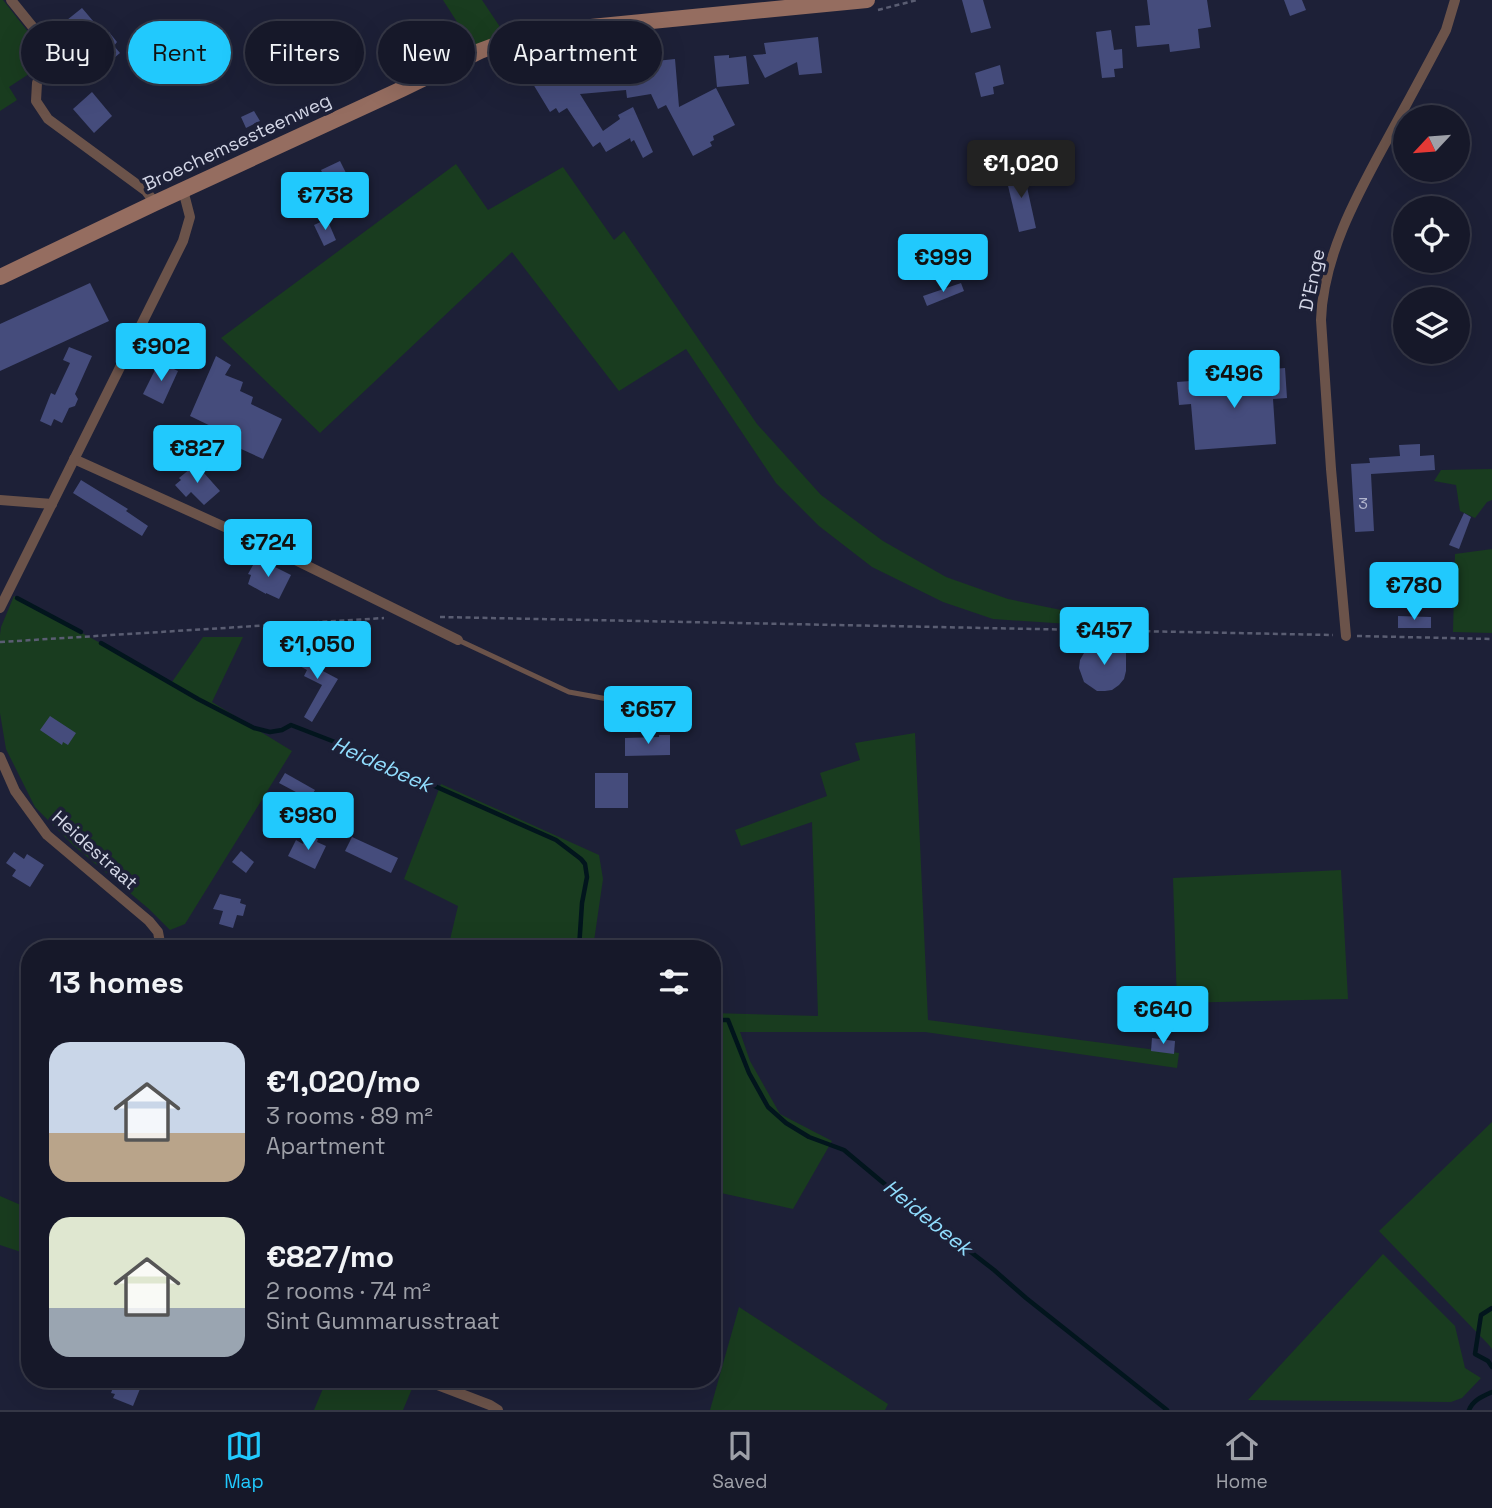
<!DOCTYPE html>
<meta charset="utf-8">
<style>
:root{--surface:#161829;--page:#232535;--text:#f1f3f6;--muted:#9ea0a8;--line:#353746;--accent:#21c9fd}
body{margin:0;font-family:"Space Grotesk",sans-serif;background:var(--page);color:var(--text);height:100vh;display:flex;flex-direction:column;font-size:26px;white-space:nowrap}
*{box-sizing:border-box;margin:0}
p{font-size:23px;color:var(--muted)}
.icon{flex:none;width:38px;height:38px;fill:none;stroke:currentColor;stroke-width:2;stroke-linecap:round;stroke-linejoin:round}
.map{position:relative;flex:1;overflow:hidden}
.panel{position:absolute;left:21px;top:940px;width:700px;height:448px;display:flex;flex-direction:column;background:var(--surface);border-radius:28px;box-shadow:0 7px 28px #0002,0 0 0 2px var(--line)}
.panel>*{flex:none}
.banner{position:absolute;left:21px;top:21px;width:700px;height:63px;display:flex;gap:14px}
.needle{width:46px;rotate:244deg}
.tools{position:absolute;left:1393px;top:105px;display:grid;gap:14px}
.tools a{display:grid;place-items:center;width:77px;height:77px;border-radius:50%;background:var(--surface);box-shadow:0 7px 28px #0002,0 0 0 2px var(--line);font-size:35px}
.price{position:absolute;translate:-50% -60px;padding:0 16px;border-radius:7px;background:var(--accent);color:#111;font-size:23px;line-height:46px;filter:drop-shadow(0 2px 4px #0008)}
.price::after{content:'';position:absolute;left:50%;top:42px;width:21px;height:16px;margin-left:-10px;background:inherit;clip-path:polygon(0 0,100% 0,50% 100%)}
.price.selected{background:#222;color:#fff}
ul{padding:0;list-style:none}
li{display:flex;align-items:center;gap:21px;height:175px;padding:0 28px}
li span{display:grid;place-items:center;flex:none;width:196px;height:140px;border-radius:21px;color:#555}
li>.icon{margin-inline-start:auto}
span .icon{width:84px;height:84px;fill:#fffc;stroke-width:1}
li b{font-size:30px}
h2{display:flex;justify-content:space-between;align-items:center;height:84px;padding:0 28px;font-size:30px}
.pill{padding:0 24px;border-radius:32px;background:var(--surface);box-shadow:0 7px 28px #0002,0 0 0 2px var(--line);font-size:24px;line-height:63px}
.pill.selected{background:var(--accent);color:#111}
.dock{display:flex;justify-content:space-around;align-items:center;height:98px;border-top:2px solid var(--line);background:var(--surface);font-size:19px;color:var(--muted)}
.dock a{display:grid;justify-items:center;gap:4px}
.dock .selected{color:var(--accent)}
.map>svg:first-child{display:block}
</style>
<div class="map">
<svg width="1492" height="1410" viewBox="0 0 1492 1410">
<rect width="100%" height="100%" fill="#1d2037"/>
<g fill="#193c1f">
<polygon points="0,0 3,0 29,33 41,57 32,72 9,87 17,100 0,111"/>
<polygon points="443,0 482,0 504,33 473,47"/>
<polygon points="456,164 488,210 563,167 614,240 624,231 757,424 821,495 883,541 946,577 1008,599 1100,618 1100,626 993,619 943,602 872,567 819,526 776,483 686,349 619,391 512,252 320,433 221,338"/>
<polygon points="1492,469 1492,500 1487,502 1475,518 1460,511 1456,485 1434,481 1441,470"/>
<polygon points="1492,549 1492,633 1453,632 1455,554"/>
<polygon points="14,596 172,682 203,637 243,637 212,702 292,751 185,924 170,930 149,909 73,845 35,807 6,749 0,713 0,635 1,627"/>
<polygon points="915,733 928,1020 1179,1053 1177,1068 925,1032 740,1032 750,1061 780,1114 832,1141 793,1209 712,1191 712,1013 818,1016 812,822 741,846 735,830 827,796 820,773 860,760 855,743"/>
<polygon points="441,784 599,855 603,879 593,948 448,948 458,906 404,879"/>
<polygon points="1341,870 1348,999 1177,1003 1173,878"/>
<polygon points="1492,1122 1492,1349 1488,1344 1379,1231"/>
<polygon points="0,1196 30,1209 30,1255 0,1245"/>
<polygon points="1383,1254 1455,1326 1465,1368 1481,1378 1462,1398 1451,1402 1248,1400"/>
<polygon points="739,1307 888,1404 885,1410 710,1410"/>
<polygon points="327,1379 395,1379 413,1386 403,1410 314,1410"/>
</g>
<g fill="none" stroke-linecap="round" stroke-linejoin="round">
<g stroke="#02151d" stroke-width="4.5">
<polyline points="17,598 81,632"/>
<polyline points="101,643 198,699 254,728 270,732 282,730 291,725 340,744 556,840 581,859 585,864 587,877 582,903 579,948"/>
<polyline points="712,1020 728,1020 749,1073 768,1107 786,1123 809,1137 844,1150 905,1201 994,1270 1026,1298 1167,1410"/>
<polyline points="1492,1308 1481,1315 1475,1354 1488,1361 1492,1367"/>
<path d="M 1469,1410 C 1473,1400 1483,1396 1492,1392"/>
</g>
</g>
<g fill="#454c7c">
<polygon points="962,0 983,0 991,28 971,33"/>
<polygon points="1147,0 1207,0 1211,27 1198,29 1200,48 1170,52 1169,44 1137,47 1135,26 1150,25"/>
<polygon points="1284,0 1302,0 1306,10 1290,16"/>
<polygon points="82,8 105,35 109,32 117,42 114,46 120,53 96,73 81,55 85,52 62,24"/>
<polygon points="1111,30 1114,50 1122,49 1123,68 1114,69 1115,77 1102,78 1096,32"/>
<polygon points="818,37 822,73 799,75 797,62 765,78 753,55 766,54 764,43"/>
<polygon points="729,55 729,58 746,56 749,84 717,87 714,56"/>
<polygon points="675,59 679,107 716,88 735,125 713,136 714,140 710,142 712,146 693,156 666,105 658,109 651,94 627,98 626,90 580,94 603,131 620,119 618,115 633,107 653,152 643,158 634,140 631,142 630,138 606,152 600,142 593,147 567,108 559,113 556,108 550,112 530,79 550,66 608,61 608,66"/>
<polygon points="1000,65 1004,84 993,87 994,94 981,97 975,73"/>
<polygon points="92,92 112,116 94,133 73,109"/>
<polygon points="254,111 260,121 246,128 241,117"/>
<polygon points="340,161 354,189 334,198 321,170"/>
<polygon points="1023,169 1036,228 1019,232 1005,173"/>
<polygon points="327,219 336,240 324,246 314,225"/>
<polygon points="90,283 109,321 0,371 0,324"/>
<polygon points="961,283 964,291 927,306 923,296"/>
<polygon points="69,347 92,356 75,394 78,399 75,406 69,408 62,423 54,419 51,426 40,421 51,393 55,395 70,363 63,360"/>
<polygon points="216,356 231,365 225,375 243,382 240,391 253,397 251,404 282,419 263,459 217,438 221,431 190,416"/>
<polygon points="159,362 178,371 163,404 143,394"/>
<polygon points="1285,368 1287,398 1273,399 1276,444 1195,450 1191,404 1179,405 1177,382 1273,375 1272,369"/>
<polygon points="1420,444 1420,456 1434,455 1435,470 1371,474 1374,531 1355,532 1351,464 1370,463 1369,458 1400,456 1399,445"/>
<polygon points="196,464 220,491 204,505 191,492 186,497 175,485 181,480 179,478"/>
<polygon points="81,480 128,509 126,511 148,526 142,536 73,493"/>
<polygon points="1464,513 1471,517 1459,549 1449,545"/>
<polygon points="257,558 291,575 279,599 266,593 266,594 248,584 251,575 248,574"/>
<polygon points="1398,616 1431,617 1431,628 1398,628"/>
<polygon points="1104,644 1126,648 1126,671 1124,679 1119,685 1112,690 1105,691 1097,691 1084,682 1079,668 1080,660 1084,653 1089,648 1096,645"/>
<polygon points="308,649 327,660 321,670 338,679 312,722 304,717 322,685 304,676 307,670 298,665"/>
<polygon points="50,716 76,733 68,745 63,742 62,745 40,730"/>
<polygon points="659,735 670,735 670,755 625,756 625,738 659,737"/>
<polygon points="285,773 315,790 309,799 279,783"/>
<rect x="595" y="773" width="33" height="35"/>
<polygon points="307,834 318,839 317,842 326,846 315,869 288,856 296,840 303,844"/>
<polygon points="352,837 398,858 391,873 345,851"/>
<polygon points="241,851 254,862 246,873 232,862"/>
<polygon points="14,852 24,859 27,854 44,865 30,887 12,876 16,870 6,863"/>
<polygon points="220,894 241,899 240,903 246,905 243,916 237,915 233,928 219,924 223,911 213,909"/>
<polygon points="1152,1038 1175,1041 1174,1054 1151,1051"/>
<polygon points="116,1379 129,1379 142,1384 133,1406 113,1398 115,1394 111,1393"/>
</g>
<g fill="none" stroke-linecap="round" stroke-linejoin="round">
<g stroke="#5a5d72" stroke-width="2.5" stroke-dasharray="5 3.5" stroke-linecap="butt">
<polyline points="878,10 917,0"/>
<polyline points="440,617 1333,635"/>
<polyline points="1357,636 1492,639"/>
<polyline points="0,642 384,618"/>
</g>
<polyline stroke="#6b534a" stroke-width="5" points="458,640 569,692 635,704"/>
<g stroke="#6b534a" stroke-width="10">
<polyline points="11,0 40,36 44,44 45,61 37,83 36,101 48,119 146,191 155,203"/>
<polyline points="74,459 269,547 458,640"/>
<polyline points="0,500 52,504"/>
<polyline points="0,608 183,241 190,217 183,190"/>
<path d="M 1346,636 L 1331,469 L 1321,320 C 1323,256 1357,195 1387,140 C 1407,103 1427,67 1446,30 L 1455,0"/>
<polyline points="0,757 15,791 47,835 149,921 158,932 161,948"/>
<polyline points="422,1379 490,1405 498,1410"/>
</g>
<polyline stroke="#956d60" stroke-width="16" points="0,277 155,203 402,89 480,51 523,35 550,31 867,0"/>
</g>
<g text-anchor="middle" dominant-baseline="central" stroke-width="7" stroke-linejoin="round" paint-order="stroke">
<g font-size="16" fill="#b0b4cc">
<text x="1363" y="503">3</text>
</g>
<g font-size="19" fill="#d3d6e6" stroke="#1d2037">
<text transform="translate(237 142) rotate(-25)">Broechemsesteenweg</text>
<text transform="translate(1312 280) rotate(-78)">D'Enge</text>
<text transform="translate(95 850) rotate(42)">Heidestraat</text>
</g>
<g font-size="21" font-style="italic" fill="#90dcfd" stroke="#1d2037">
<text transform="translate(382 764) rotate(24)">Heidebeek</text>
<text transform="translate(928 1217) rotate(39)">Heidebeek</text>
</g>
</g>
</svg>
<div class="tools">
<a><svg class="needle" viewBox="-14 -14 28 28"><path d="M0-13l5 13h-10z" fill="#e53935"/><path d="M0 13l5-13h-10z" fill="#9ea0a8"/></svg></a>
<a><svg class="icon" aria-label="locate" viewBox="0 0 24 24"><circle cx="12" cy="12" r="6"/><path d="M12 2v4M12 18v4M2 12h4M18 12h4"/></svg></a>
<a><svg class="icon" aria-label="layers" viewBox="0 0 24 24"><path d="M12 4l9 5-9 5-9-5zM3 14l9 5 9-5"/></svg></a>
</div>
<b class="price selected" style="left:1021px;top:200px">€1,020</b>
<b class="price" style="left:325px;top:232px">€738</b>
<b class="price" style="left:943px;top:294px">€999</b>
<b class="price" style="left:161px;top:383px">€902</b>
<b class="price" style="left:1234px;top:410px">€496</b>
<b class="price" style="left:197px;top:485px">€827</b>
<b class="price" style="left:268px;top:579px">€724</b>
<b class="price" style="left:1414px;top:622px">€780</b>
<b class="price" style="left:1104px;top:667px">€457</b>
<b class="price" style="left:317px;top:681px">€1,050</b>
<b class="price" style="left:648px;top:746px">€657</b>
<b class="price" style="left:308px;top:852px">€980</b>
<b class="price" style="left:1163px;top:1046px">€640</b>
<div class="banner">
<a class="pill">Buy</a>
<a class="pill selected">Rent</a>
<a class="pill">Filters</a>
<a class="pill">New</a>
<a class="pill">Apartment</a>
</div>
<section class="panel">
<h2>13 homes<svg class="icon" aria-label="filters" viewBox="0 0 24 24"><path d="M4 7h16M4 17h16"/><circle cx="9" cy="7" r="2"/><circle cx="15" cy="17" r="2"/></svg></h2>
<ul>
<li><span style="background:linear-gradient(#c9d6e8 65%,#b9a48a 0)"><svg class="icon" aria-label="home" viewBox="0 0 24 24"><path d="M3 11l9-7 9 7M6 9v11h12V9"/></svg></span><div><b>€1,020/mo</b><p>3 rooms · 89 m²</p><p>Apartment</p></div></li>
<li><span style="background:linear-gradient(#dfe7d0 65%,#9aa5b1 0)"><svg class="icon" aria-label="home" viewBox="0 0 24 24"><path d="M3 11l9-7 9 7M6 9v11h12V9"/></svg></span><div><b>€827/mo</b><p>2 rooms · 74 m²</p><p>Sint Gummarusstraat</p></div></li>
</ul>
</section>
</div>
<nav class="dock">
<a class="selected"><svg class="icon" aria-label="map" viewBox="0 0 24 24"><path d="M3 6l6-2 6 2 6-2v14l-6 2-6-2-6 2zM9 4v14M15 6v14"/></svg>Map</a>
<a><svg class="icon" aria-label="saved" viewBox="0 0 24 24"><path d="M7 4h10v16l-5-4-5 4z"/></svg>Saved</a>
<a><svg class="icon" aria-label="home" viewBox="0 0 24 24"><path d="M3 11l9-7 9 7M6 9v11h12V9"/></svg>Home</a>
</nav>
